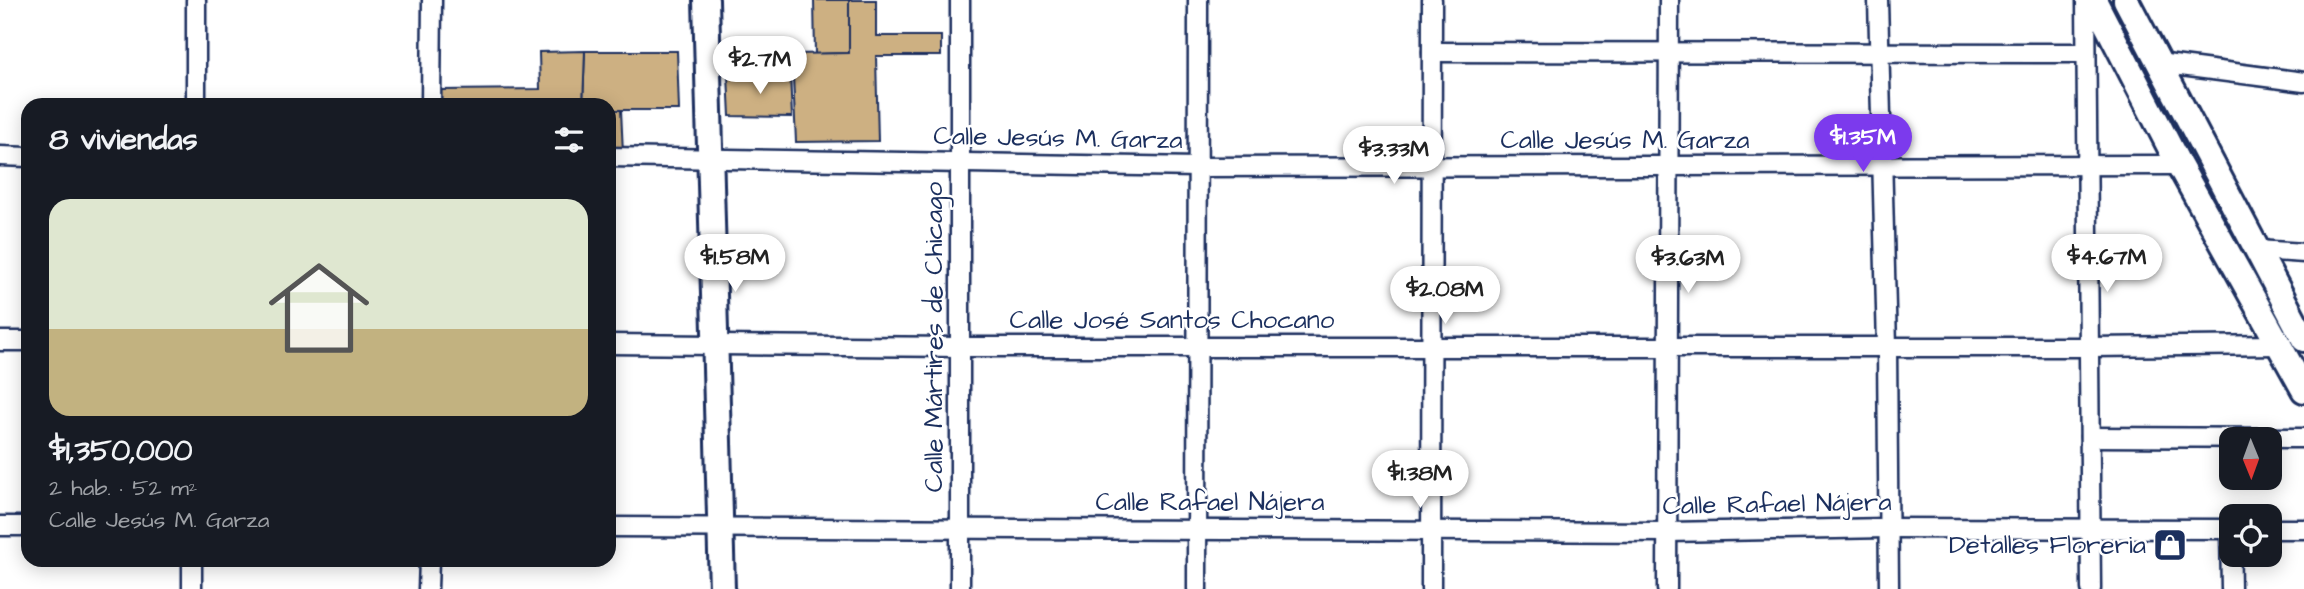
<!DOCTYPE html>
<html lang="es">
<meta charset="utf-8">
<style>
:root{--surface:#171b24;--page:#20242c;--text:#f1f3f6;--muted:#9ea1a6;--line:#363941;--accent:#7c3aed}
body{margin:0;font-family:"Architects Daughter",sans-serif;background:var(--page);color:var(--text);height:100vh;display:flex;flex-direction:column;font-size:26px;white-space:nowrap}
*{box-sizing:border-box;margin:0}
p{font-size:23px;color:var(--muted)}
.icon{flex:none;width:38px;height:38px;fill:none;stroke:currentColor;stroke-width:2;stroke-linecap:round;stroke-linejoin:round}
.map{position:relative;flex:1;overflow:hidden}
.sheet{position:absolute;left:21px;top:98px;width:595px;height:469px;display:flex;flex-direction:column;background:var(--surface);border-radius:21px;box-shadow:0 4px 18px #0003}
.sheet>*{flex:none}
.needle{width:46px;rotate:179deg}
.fabs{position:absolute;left:2219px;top:427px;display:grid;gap:14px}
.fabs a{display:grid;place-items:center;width:63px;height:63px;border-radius:14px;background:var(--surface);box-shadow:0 4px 18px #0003;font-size:35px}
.price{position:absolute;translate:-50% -60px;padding:0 16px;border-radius:24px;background:#fff;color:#222;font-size:23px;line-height:46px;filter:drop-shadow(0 2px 4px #0008)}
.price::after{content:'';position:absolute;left:50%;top:42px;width:21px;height:16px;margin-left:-10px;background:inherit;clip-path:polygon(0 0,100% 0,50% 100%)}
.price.on{background:var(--accent);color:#fff}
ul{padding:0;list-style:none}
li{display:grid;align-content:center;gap:14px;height:371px;padding:0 28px}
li+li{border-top:2px solid var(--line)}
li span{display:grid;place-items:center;height:217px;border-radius:21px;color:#555}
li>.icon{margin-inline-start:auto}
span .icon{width:126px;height:126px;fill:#fffc;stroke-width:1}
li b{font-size:30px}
h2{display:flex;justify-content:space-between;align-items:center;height:84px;padding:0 28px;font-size:30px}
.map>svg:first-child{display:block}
</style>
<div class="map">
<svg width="2304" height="589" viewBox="0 0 2304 589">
<rect width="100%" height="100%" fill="#fff"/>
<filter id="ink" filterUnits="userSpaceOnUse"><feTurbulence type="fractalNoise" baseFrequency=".0143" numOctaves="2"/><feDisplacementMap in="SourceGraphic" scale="14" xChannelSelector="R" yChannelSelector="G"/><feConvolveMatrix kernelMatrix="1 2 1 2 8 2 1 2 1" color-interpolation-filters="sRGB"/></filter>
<g filter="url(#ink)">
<polygon fill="#a6dfa3" stroke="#608780" stroke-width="2" points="2103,0 2118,0 2194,156 2186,157"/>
<g fill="#cdb082" stroke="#1b2f5e" stroke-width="2">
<polygon points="814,0 849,0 849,53 815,54"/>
<polygon points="849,0 876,0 876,36 941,36 941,56 876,56 878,141 796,142 792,54 849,53"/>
<polygon points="585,51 677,51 679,110 609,110 609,105 583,105"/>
<polygon points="585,51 583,105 440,105 440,90 540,89 539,52"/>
<polygon points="727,52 789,52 790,75 728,75"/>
<polygon points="728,75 790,75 792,117 730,116"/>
<polygon points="609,110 621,110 623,153 609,153"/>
</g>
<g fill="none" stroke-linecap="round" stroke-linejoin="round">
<defs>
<g id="street">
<polyline points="960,0 960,589"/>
<polyline points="1878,0 1887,347 1889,589"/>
<polyline points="2086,0 2091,589"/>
<polyline points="1432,52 2086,53"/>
<polyline points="2158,63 2304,82"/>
<polyline points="196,105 196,0"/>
<polyline points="431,105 432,0"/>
<polyline points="0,156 28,157"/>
<polyline points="609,157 1198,167 2179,165"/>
<polyline points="2257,250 2304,253"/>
<polyline points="0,341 28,341"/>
<polyline points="609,344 961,347 2089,347 2281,345"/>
<polyline points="2090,437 2304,438"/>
<polyline points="0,526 28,526"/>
<polyline points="609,527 1668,532 1887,528 2231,529"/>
<polyline points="2230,529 2231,589"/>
<polyline points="2270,529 2304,529"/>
<polyline points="192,589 192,560"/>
<polyline points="428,589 429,560"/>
<polyline points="1197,589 1198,0"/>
<polyline points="1431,589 1432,0"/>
<polyline points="1667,589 1669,0"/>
</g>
<g id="secondary">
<polyline points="706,0 722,589"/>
<polyline points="2094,0 2179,165 2304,390"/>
<polyline points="2126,0 2304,339"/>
</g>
</defs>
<use href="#street" stroke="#1b2f5e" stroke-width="23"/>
<use href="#secondary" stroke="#1b2f5e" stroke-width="30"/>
<use href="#street" stroke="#fff" stroke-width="18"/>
<use href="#secondary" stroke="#fff" stroke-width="24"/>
</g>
</g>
<defs>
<symbol id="shop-square" viewBox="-11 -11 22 22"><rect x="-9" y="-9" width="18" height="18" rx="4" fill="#1b2f5e" stroke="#fff"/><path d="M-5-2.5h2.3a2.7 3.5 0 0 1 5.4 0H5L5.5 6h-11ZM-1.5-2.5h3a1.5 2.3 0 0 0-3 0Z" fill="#fff"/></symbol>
</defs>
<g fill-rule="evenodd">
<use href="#shop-square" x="2151" y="526" width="38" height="38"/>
</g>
<g text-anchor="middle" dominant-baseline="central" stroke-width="5" stroke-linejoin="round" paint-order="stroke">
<g font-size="26" fill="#1b2f5e" stroke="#fff">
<text transform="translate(1058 138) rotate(1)">Calle Jesús M. Garza</text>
<text x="1625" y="140">Calle Jesús M. Garza</text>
<text x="1172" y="320">Calle José Santos Chocano</text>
<text transform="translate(934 337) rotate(-90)">Calle Mártires de Chicago</text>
<text x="1210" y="502">Calle Rafael Nájera</text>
<text transform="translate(1777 504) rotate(-1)">Calle Rafael Nájera</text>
</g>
<g font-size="26" fill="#1b2f5e" stroke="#fff" text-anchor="end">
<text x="2146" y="545">Detalles Floreria</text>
</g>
</g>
</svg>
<div class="fabs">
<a><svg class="needle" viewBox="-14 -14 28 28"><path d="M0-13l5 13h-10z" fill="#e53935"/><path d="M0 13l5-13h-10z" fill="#9ea1a6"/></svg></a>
<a><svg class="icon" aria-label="locate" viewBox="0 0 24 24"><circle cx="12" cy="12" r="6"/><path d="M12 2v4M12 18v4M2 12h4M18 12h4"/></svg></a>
</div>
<b class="price" style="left:760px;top:96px">$2.7M</b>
<b class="price on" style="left:1863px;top:174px">$1.35M</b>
<b class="price" style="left:1394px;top:186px">$3.33M</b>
<b class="price" style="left:735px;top:294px">$1.58M</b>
<b class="price" style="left:2107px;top:294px">$4.67M</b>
<b class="price" style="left:1688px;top:295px">$3.63M</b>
<b class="price" style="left:1445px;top:326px">$2.08M</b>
<b class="price" style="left:1420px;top:510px">$1.38M</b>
<section class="sheet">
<h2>8 viviendas<svg class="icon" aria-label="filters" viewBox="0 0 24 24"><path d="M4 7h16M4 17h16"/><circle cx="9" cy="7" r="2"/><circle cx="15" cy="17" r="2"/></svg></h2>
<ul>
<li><span style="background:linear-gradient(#dfe7d0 60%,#c2b280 0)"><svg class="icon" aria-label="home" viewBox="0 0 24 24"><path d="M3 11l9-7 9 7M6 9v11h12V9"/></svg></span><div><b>$1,350,000</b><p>2 hab. · 52 m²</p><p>Calle Jesús M. Garza</p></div></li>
</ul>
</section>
</div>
